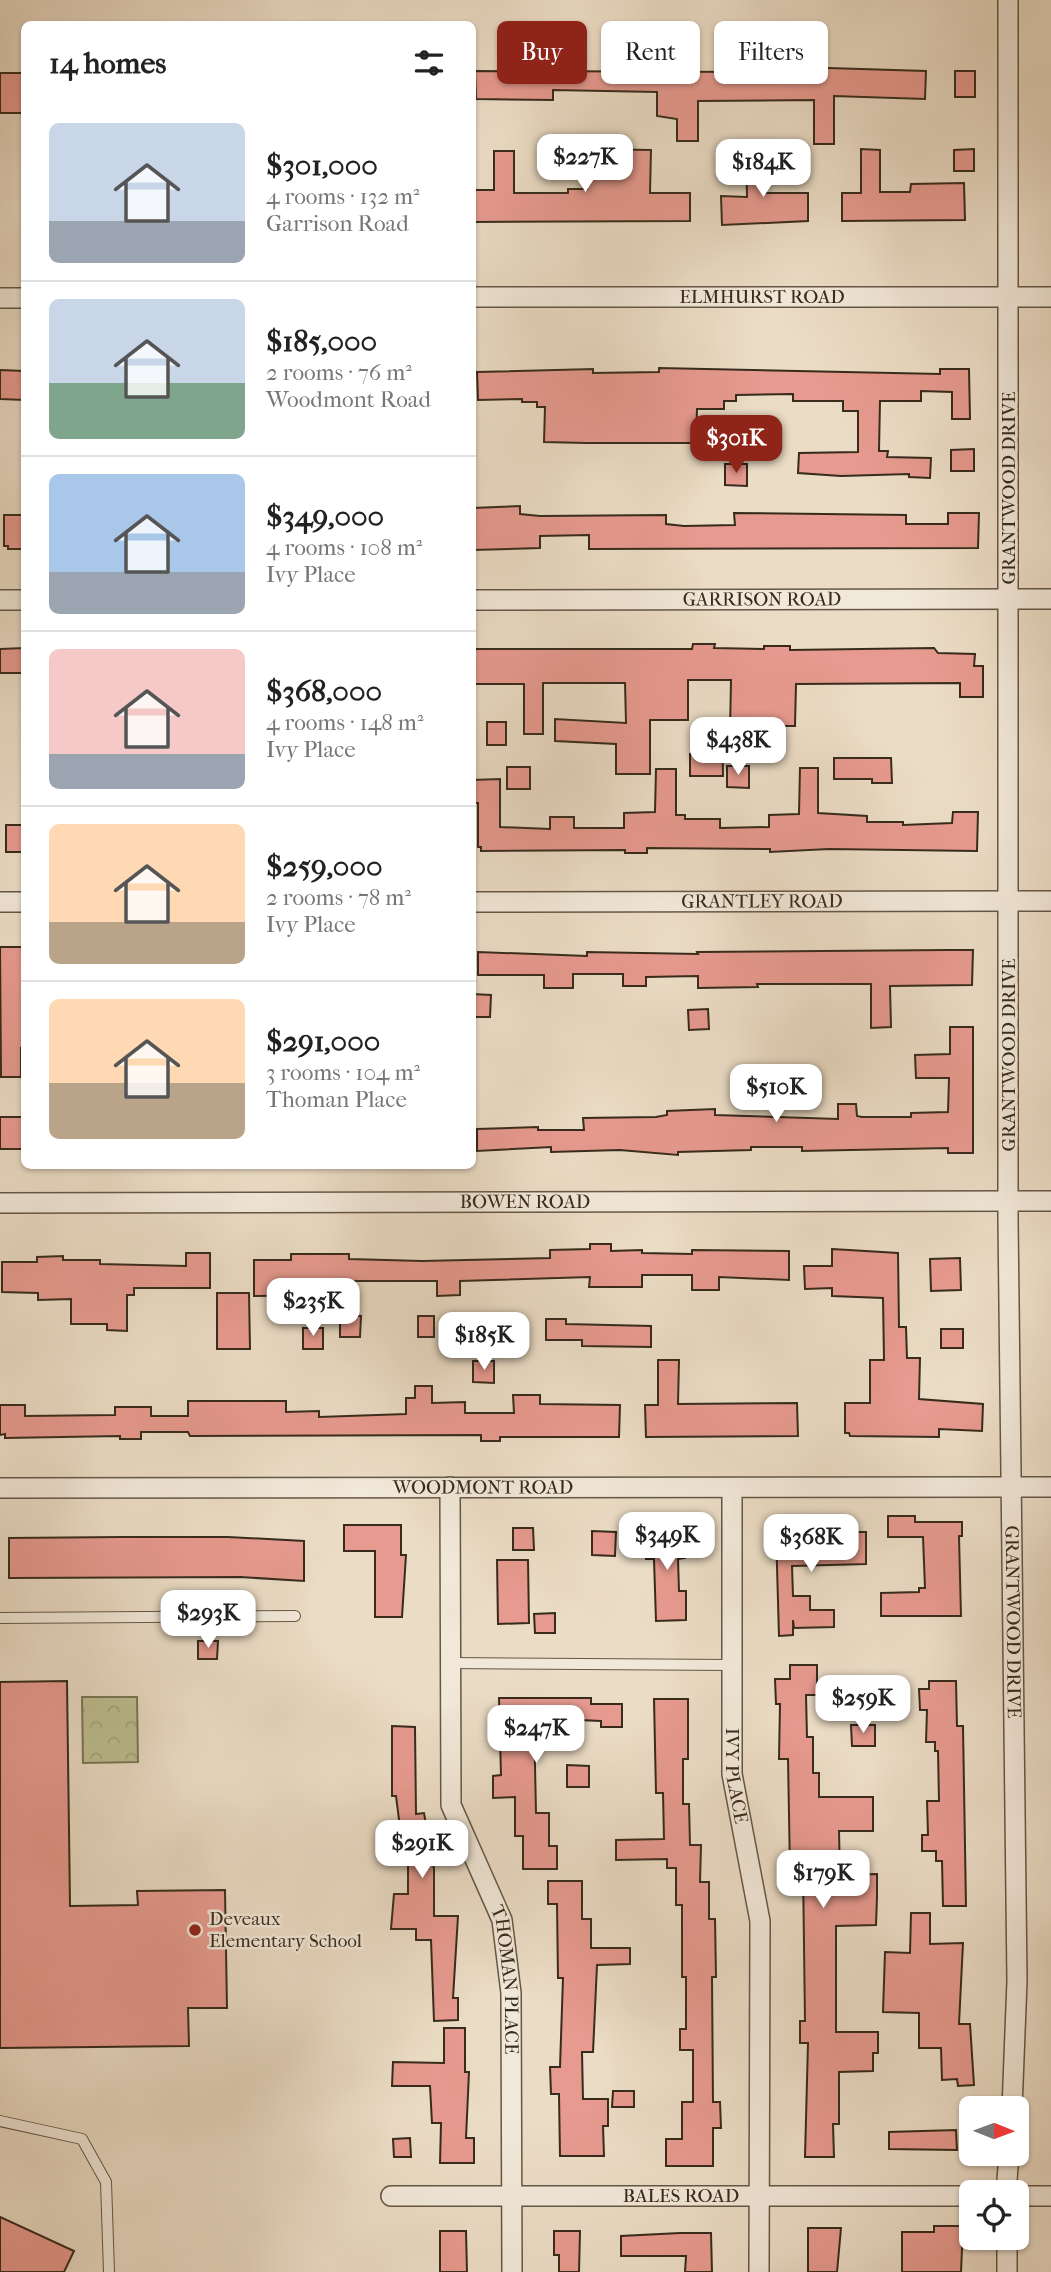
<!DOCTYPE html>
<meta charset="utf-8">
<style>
:root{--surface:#fff;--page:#f2f2f2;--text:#222;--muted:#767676;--line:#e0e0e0;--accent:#8f2418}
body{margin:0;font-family:"IM FELL French Canon",serif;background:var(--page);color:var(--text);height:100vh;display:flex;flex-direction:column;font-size:26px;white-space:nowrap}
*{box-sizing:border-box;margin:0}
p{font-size:23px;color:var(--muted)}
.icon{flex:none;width:38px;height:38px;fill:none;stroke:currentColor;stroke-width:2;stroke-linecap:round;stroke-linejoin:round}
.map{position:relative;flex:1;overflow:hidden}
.drawer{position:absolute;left:21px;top:21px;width:455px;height:1148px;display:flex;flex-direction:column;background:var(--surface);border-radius:10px;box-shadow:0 2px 5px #0004}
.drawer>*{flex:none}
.top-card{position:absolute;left:497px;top:21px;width:448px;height:63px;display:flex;gap:14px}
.needle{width:46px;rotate:91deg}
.controls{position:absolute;left:959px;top:2096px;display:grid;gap:14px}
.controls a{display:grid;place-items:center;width:70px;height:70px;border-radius:10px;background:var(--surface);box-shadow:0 2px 5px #0004;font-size:35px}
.price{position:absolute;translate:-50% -60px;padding:0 16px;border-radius:14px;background:#fff;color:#222;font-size:23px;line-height:46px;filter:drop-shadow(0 2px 4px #0008)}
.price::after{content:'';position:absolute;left:50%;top:42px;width:21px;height:16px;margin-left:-10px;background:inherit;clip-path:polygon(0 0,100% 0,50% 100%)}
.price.selected{background:var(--accent);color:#fff}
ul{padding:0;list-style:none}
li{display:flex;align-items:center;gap:21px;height:175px;padding:0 28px}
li+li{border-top:2px solid var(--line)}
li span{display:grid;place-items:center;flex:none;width:196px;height:140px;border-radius:10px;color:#555}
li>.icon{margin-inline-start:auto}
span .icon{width:84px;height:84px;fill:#fffc;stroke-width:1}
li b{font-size:30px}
h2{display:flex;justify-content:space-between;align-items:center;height:84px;padding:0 28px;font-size:30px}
.pill{padding:0 24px;border-radius:10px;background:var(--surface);box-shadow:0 2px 5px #0004;font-size:24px;line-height:63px}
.pill.selected{background:var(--accent);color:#fff}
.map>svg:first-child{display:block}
</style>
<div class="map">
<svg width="1051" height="2272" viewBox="0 0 1051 2272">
<defs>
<pattern id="park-crowns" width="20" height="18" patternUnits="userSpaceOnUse" patternTransform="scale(1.75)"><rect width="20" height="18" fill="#bdbf91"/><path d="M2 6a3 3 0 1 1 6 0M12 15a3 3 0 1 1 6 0" fill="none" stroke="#a3a47c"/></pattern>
</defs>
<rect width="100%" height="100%" fill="#ebdcc5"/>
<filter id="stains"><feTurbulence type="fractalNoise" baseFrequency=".00286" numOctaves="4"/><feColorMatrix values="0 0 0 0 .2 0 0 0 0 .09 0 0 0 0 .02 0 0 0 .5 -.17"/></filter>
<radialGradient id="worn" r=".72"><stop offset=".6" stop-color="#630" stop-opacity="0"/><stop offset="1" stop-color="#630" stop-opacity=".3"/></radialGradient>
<polygon fill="url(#park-crowns)" stroke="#7a7556" stroke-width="2" points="82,1697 137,1697 138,1762 83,1763"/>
<g fill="#e79a8f" stroke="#372b1c" stroke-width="2">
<polygon points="795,67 926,71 925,99 834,96 834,144 814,144 814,100 698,101 698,141 677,141 677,119 657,116 657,92 553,90 553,100 476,99 475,71 750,72 795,72"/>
<rect x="955" y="71" width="20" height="26"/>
<rect x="0" y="73" width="24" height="40"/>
<polygon points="592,149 651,150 650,193 690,193 690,221 475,222 475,190 494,190 494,151 514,151 514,193 568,193 568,189 587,189 585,150"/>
<polygon points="746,149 764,149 766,193 808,193 808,221 722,225 721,196 747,197"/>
<polygon points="861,149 880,150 880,192 910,192 911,184 964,183 965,220 842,221 842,193 861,193"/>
<polygon points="974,149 974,171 954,171 954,150"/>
<polygon points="659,368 940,374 940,369 969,369 970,419 952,419 952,392 921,391 921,401 880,401 879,451 888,451 887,457 931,458 930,478 909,477 909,474 841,476 798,473 799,453 858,452 858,411 843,411 843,401 793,401 793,394 736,395 736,401 724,401 724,409 697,409 696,443 586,443 544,442 545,407 537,407 537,402 522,402 522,399 478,400 477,372 593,369 593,373 659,372"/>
<polygon points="0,370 24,371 24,400 0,399"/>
<polygon points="974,449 974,471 951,471 951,450"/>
<polygon points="725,464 747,464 747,486 725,485"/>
<polygon points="520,506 520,514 540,516 666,515 666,524 684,526 735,525 734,513 906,515 906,524 948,524 948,513 979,513 978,548 589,549 589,535 540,536 540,548 473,550 472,508"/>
<polygon points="4,515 24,515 24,549 8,549 8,546 4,546"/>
<polygon points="693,644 715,644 714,648 764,649 764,646 790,646 790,650 934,648 938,653 975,654 974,666 983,666 983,697 960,697 960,683 796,684 795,726 759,726 759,731 730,731 731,680 688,680 688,720 650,720 650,774 616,774 616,744 555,741 555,719 626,723 625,683 543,683 543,734 524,734 524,684 475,684 475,649 692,649"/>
<polygon points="24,648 24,673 0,673 0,649"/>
<rect x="487" y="722" width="19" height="23"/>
<polygon points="703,722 722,722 723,776 690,776 690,754 703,754"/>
<polygon points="834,758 891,758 892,783 872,783 872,779 834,779"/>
<polygon points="727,766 749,766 749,788 727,787"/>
<rect x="507" y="767" width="23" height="22"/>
<polygon points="800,768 818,768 818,813 867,816 867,822 903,822 903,825 952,823 953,812 978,812 977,851 829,849 770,852 770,849 647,848 647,853 625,853 625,850 481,851 481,847 478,847 478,803 472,803 472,780 500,779 500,827 550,829 550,817 574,817 574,828 624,828 624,813 655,812 656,769 676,769 676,815 685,815 685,819 720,819 720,828 769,827 769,815 799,814"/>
<rect x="6" y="825" width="18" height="27"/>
<polygon points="0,947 22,947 24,1048 21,1048 21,1077 1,1077"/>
<polygon points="947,950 973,950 972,985 890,986 891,1027 871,1028 871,984 757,984 758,987 698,988 698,976 646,977 646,986 623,986 623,974 573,974 573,988 544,988 544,975 478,975 478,952 587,956 587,952 698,954 697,952"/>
<polygon points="472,994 491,995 490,1017 472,1017"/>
<polygon points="708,1009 709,1029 689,1030 688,1010"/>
<polygon points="950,1027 973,1027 973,1153 948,1153 948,1148 802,1151 802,1147 751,1147 751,1150 678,1152 678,1155 620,1150 551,1152 551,1147 477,1151 477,1129 538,1127 538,1130 584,1130 583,1118 656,1117 667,1115 667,1111 715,1109 715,1115 838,1119 838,1104 856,1104 857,1116 862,1117 911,1117 911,1113 948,1112 949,1078 916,1078 915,1055 950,1054"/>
<rect x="0" y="1117" width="24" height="32"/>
<polygon points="590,1244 611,1244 611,1251 642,1250 642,1253 692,1254 692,1250 789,1251 789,1280 719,1277 719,1290 692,1290 692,1275 642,1275 642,1287 589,1287 590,1277 460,1281 460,1295 437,1296 437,1281 349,1281 349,1295 254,1296 254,1260 291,1260 291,1254 349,1254 349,1259 422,1261 550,1258 550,1250 590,1249"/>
<polygon points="832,1249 898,1253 899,1327 906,1327 907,1358 920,1358 919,1399 983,1404 982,1431 939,1429 939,1437 850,1436 849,1433 845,1433 845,1403 870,1403 870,1360 884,1360 883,1298 832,1296 832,1288 805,1289 804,1266 832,1266"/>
<polygon points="186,1253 210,1253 210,1288 134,1288 134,1295 127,1295 127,1331 107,1330 107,1324 71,1324 71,1299 38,1300 38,1293 2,1292 2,1262 37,1262 37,1257 63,1256 63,1260 100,1260 100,1264 186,1266"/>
<polygon points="960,1258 961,1290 931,1291 930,1259"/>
<polygon points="217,1293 249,1293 250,1349 217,1349"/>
<polygon points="340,1316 361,1316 360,1337 340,1337"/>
<rect x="418" y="1316" width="16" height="21"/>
<polygon points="546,1319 566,1319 566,1324 651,1326 651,1347 582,1346 582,1340 546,1340"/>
<rect x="303" y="1328" width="20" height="21"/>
<rect x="941" y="1329" width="22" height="19"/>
<polygon points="658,1360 679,1360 678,1404 797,1403 798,1436 646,1437 645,1405 658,1405"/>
<polygon points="473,1361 494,1361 494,1383 473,1382"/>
<polygon points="415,1386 432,1386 432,1403 465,1402 465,1413 514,1413 513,1395 540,1395 540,1404 620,1405 619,1437 500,1437 500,1441 481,1441 481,1435 190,1436 188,1432 141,1432 141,1439 120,1439 120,1436 5,1438 5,1434 0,1435 0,1405 25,1405 25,1416 115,1415 115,1407 151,1407 151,1416 188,1416 188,1401 286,1401 286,1412 319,1411 319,1417 406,1414 406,1398 415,1398"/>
<polygon points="888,1516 915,1516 915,1522 962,1522 962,1536 959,1536 961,1616 881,1616 881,1593 919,1592 919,1588 925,1588 923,1537 888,1537"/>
<polygon points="344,1525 401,1525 401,1555 406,1555 402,1617 375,1617 375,1551 344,1551"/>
<polygon points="513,1528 533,1528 534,1550 513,1550"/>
<polygon points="684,1529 685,1558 678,1559 679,1591 686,1591 686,1620 656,1621 654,1559 646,1559 646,1530"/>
<polygon points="592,1531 616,1532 615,1556 592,1555"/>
<polygon points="776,1532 799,1532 799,1538 842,1537 842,1532 866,1532 866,1564 792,1566 793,1596 810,1596 810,1610 834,1610 834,1627 794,1628 793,1620 793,1635 779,1636"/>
<polygon points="121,1537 228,1537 304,1541 304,1581 240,1577 9,1578 9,1538"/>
<polygon points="497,1560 528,1560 529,1623 498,1624"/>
<polygon points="555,1613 555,1633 535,1633 534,1614"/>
<polygon points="198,1641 218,1641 217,1659 198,1659"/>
<polygon points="790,1665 817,1665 817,1695 806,1695 807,1737 813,1737 813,1773 819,1773 819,1797 873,1797 873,1831 839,1831 840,1875 877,1874 877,1897 876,1925 836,1926 836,2032 878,2032 878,2053 873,2053 873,2071 839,2072 839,2124 833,2124 834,2157 805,2157 808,2043 800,2043 800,2021 805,2021 803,1869 790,1869 788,1759 779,1759 780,1704 776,1704 775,1679 790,1679"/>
<polygon points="67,1681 70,1906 138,1905 137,1891 225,1890 227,2008 188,2008 189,2046 0,2048 0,1682"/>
<polygon points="929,1681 956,1681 957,1726 963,1726 966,1906 943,1906 942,1861 936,1861 936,1851 922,1851 922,1835 928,1835 927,1801 939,1801 938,1751 935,1751 935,1742 926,1742 927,1710 920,1710 919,1689 929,1689"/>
<polygon points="499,1698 591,1698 591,1704 622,1704 622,1727 601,1727 601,1721 579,1720 579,1717 534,1718 536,1813 549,1813 549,1846 557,1846 557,1869 523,1869 523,1836 515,1836 515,1797 493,1798 493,1776 501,1775"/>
<polygon points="654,1699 688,1699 688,1759 683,1759 683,1804 689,1804 690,1845 701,1845 700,1882 709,1882 709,1919 715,1919 716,1977 712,1977 713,2102 720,2102 721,2128 713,2128 713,2166 666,2166 666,2139 682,2139 682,2102 693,2102 693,2050 680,2050 680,2029 686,2029 686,1977 682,1977 682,1905 676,1905 676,1868 667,1868 667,1859 616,1860 616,1840 664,1839 663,1793 656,1793"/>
<polygon points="851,1725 875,1725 875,1746 852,1746"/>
<polygon points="392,1726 415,1727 416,1814 424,1813 434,1869 434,1916 458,1916 453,1998 458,1998 458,2020 434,2021 431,1940 416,1940 416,1929 391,1929 394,1894 408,1894 408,1859 404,1859 396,1796 392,1796"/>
<polygon points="567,1765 589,1766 589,1787 567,1787"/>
<polygon points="548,1881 582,1881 582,1919 591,1919 591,1948 630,1948 630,1964 597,1965 593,2052 582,2052 583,2099 608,2099 608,2126 603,2126 604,2156 560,2156 559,2094 551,2094 550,2067 560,2067 563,1978 558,1978 557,1904 548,1904"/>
<polygon points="911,1913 930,1913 930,1944 963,1943 959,2024 970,2024 974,2085 958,2086 957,2079 942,2080 941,2048 919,2048 919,2013 883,2012 885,1952 910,1953"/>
<polygon points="444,2028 465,2028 465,2072 469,2072 466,2138 474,2138 474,2163 440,2163 441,2123 432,2123 430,2086 392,2086 393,2062 444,2063"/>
<polygon points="613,2091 634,2091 634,2107 612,2107"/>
<polygon points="956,2130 957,2150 889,2149 889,2132"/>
<polygon points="410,2138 411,2157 394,2157 393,2139"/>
<polygon points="0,2217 74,2251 64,2272 0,2272"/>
<polygon points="934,2226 963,2226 961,2272 902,2272 902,2232 934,2232"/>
<polygon points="808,2228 841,2228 837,2272 808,2272"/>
<polygon points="440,2231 466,2231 467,2272 440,2272"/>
<polygon points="554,2231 580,2231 579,2272 559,2272 559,2255 554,2255"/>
<polygon points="680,2233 711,2233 712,2272 685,2272 686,2256 621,2256 621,2236"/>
</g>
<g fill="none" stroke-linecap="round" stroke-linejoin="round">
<defs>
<g id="service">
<polyline points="0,1618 295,1616"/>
<polyline points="450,1663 732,1665"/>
<polyline points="0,2121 82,2139 106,2182 109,2272"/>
</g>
<g id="minor">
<path id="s1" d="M 1008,0 L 1008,1219 L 1017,1981 L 1012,2109"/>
<path id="s2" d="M 472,297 L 1051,297"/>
<polyline points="0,298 24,298"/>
<polyline points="0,600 24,600"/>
<path id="s3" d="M 472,600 L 1051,599"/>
<polyline points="0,902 24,902"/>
<path id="s4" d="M 472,902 L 1051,901"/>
<path id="s5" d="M 0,1203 L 1051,1201"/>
<path id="s6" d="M 450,1487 L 451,1805 L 502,1920 L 511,1993 L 512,2272"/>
<path id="s7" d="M 0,1488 L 1051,1487"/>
<path id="s8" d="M 732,1489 L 732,1774 L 760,1921 L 759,2272"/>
<polyline points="1006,2193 1009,2154"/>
<path id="s9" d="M 391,2196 L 971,2196"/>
<polyline points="1017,2196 1051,2196"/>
<polyline points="1007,2238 1007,2272"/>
</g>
</defs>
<use href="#service" stroke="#645746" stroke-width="12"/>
<use href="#minor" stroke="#645746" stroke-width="22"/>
<use href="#service" stroke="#f2e8d9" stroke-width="10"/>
<use href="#minor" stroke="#f2e8d9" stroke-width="19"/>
</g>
<circle fill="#8f2418" stroke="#f2e8d9" stroke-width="2.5" cx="195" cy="1930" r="7"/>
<g text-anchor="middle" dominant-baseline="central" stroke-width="5" stroke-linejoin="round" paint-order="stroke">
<g font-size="19" fill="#372b1c" stroke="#f2e8d9">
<text stroke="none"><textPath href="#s2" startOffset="290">ELMHURST ROAD</textPath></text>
<text transform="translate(1009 488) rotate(-90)">GRANTWOOD DRIVE</text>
<text stroke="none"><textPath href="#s3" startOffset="290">GARRISON ROAD</textPath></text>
<text stroke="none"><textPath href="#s4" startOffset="290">GRANTLEY ROAD</textPath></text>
<text transform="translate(1009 1055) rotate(-90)">GRANTWOOD DRIVE</text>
<text stroke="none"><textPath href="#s5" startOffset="525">BOWEN ROAD</textPath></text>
<text stroke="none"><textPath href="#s7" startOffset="483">WOODMONT ROAD</textPath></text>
<text stroke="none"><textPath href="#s1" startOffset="1622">GRANTWOOD DRIVE</textPath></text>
<text stroke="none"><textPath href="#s8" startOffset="287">IVY PLACE</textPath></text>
<text stroke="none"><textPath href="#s6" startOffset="504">THOMAN PLACE</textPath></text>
<text stroke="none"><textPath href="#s9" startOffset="290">BALES ROAD</textPath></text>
</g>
<g font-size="19" fill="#372b1c" stroke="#f2e8d9" text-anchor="start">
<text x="209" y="1919">Deveaux<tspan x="209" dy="22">Elementary School</tspan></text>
</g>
</g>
<rect width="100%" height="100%" filter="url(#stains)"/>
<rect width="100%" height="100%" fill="url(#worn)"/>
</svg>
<div class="controls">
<a><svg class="needle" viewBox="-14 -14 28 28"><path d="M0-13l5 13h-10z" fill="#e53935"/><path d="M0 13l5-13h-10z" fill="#767676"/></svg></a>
<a><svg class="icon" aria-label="locate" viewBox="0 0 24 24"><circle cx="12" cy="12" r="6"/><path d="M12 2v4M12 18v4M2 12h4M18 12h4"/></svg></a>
</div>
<b class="price" style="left:585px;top:194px">$227K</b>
<b class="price" style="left:763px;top:199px">$184K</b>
<b class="price selected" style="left:736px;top:475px">$301K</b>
<b class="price" style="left:738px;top:777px">$438K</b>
<b class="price" style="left:776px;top:1124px">$510K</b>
<b class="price" style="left:313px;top:1338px">$235K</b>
<b class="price" style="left:484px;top:1372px">$185K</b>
<b class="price" style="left:667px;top:1572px">$349K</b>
<b class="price" style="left:811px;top:1574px">$368K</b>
<b class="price" style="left:208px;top:1650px">$293K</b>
<b class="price" style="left:863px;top:1735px">$259K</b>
<b class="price" style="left:536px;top:1765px">$247K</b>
<b class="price" style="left:422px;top:1880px">$291K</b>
<b class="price" style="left:823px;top:1910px">$179K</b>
<div class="top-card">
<a class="pill selected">Buy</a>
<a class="pill">Rent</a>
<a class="pill">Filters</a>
</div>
<section class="drawer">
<h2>14 homes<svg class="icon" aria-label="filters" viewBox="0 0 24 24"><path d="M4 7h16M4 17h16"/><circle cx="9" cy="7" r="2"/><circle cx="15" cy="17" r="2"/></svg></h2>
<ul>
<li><span style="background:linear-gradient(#c9d6e8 70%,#9aa5b1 0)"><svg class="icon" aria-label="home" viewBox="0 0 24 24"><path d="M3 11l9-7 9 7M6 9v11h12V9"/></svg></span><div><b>$301,000</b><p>4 rooms · 132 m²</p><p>Garrison Road</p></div></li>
<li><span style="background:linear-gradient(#c9d6e8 60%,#7fa58c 0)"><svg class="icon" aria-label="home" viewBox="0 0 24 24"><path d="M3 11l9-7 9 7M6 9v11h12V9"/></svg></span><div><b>$185,000</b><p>2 rooms · 76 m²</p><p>Woodmont Road</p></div></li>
<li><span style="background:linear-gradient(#a9c7e8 70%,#9aa5b1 0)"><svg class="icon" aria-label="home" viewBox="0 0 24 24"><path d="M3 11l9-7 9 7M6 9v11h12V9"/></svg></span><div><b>$349,000</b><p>4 rooms · 108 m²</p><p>Ivy Place</p></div></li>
<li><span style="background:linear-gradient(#f6c9c9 75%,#9aa5b1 0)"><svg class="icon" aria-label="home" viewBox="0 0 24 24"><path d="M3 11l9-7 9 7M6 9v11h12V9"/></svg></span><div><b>$368,000</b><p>4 rooms · 148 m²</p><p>Ivy Place</p></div></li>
<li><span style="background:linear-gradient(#ffd9b3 70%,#b9a48a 0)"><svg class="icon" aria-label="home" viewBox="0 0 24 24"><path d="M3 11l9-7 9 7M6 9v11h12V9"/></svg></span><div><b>$259,000</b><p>2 rooms · 78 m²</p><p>Ivy Place</p></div></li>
<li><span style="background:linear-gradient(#ffd9b3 60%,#b9a48a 0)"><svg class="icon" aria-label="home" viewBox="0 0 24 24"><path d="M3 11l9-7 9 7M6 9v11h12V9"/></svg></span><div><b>$291,000</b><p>3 rooms · 104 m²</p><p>Thoman Place</p></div></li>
</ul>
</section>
</div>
